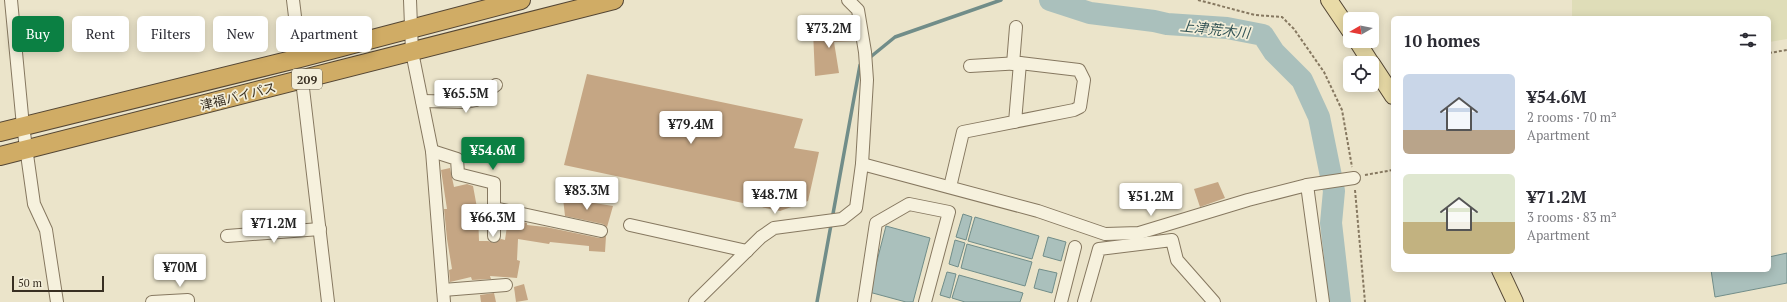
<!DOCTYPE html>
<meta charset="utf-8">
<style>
:root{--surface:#fff;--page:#f2f2f3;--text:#2b2b33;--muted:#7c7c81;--accent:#0b8043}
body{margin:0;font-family:"PT Serif","Noto Sans JP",serif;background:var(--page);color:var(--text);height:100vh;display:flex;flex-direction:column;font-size:15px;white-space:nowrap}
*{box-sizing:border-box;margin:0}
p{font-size:13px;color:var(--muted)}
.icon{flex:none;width:22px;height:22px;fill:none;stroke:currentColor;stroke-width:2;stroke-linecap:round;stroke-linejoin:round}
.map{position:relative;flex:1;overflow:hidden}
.panel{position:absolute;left:1391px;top:16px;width:380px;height:256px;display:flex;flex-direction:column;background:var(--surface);border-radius:6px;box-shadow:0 2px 10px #0003}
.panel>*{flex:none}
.top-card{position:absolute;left:12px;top:16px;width:380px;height:36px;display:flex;gap:8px}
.needle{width:26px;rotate:261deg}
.tools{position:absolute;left:1343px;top:12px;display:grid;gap:8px}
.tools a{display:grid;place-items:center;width:36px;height:36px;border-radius:6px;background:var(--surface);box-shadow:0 2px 10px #0003;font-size:20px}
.scale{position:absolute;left:12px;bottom:10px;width:92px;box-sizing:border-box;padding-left:4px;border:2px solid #382f22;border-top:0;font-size:11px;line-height:14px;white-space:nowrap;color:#382f22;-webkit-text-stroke:3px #f3eed9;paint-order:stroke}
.price{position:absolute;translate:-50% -34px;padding:0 9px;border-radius:4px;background:#fff;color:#222;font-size:13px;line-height:26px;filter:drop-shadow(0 1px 2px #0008)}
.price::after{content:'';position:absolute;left:50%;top:24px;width:12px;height:9px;margin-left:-6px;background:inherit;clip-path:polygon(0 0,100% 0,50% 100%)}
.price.active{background:var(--accent);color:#fff}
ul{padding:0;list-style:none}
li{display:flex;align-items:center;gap:12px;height:100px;padding:0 12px}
li span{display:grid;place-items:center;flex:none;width:112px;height:80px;border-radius:6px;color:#555}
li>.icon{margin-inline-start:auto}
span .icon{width:48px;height:48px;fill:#fffc;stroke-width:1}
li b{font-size:17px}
h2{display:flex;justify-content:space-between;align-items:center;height:48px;padding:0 12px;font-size:17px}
.tag{padding:0 14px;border-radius:6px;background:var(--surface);box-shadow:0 2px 10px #0003;font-size:14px;line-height:36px}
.tag.active{background:var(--accent);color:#fff}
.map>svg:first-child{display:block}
</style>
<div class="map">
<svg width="1787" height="302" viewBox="0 0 1787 302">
<rect width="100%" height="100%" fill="#ebe4ca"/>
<polygon fill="#dfddb8" points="1572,0 1787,0 1787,39 1769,42 1769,18 1572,18"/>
<g fill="#aac0bc" stroke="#718d89">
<polygon points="963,214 972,217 966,240 956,237"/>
<polygon points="975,217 1039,236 1032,259 968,241"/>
<polygon points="886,226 930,238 913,302 906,302 869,292"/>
<polygon points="1048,237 1066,242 1061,261 1043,256"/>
<polygon points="955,240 965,243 958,267 949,264"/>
<polygon points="967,244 1032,262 1025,286 961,268"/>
<polygon points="1787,253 1787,283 1715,297 1711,270 1769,270 1769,257"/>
<polygon points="1039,269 1057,273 1052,293 1034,288"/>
<polygon points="947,272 956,274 950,298 940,295"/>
<polygon points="959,275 1023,293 1020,302 965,302 952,298"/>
</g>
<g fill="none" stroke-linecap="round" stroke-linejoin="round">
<g stroke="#718d89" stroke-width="3.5">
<polyline points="868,59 895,37 1001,0"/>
<polyline points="817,302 860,65 862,64"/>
</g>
<polyline stroke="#aac0bc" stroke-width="22" points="1050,0 1090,13 1154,21 1167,24 1227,28 1263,35 1274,52 1302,80 1319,117 1334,191 1331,223 1340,302"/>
</g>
<g fill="#c5a684">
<polygon points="853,28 856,41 834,42 839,73 815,76 813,31"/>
<polygon points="587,74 803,119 794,148 819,152 808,201 780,211 564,165"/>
<polygon points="450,168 454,187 467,184 473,186 478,213 479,241 488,241 494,243 501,239 505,240 508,219 527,223 527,225 546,227 599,238 606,236 605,252 589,251 589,246 550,242 549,244 518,239 517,260 520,261 517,278 490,276 491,279 472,280 471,277 450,282 449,270 452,269 447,239 444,209 447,209 441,170"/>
<polygon points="1218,182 1225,198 1200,207 1194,189"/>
<polygon points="563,198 582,199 582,201 613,206 607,227 603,224 565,216"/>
<polygon points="524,284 528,300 516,302 514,287"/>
<polygon points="494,293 496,302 481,302 480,295"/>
</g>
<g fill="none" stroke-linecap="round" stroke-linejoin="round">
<defs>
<g id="minor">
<polyline points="11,0 23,126 34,204 46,230 57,302"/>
<polyline points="293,0 300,58"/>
<polyline points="410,0 412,52 432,151 444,302"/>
<polyline points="1013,64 1016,27"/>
<polyline points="970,66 1020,63"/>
<polyline points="302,80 328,302"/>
<polyline points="422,101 466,102 476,100 496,85"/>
<polyline points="432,151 457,159 458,174 494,183 494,236"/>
<polyline points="862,164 1038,211 1105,234 1139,233 1248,200 1307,185 1323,302"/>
<polyline points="1307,185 1354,178"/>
<polyline points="950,187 963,132 1074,110 1080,107 1084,80 1079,70 1020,63 1015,122"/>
<polyline points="494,208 601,231"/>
<polyline points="630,225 747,251"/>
<polyline points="227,236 320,229"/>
<polyline points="443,290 506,285"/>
<polyline points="152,302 188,300 188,302"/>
<polyline points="695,302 761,237 774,228 842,219 856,208 862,164 867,80 865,52 858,10 848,0"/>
<polyline points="864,302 876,223 909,204 949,212 925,302"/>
<polyline points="1061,302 1075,247"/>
<polyline points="1084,302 1099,249 1172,240 1177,260 1214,302"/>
</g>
<g id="major">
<polyline points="1329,0 1350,31"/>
<polyline points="1357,41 1371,63"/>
<polyline points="1372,64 1393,96"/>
<polyline points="1500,270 1515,302"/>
</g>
<g id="highway">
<polyline points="0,132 300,58 521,0"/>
<polyline points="0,156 614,0"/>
</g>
</defs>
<use href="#minor" stroke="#867860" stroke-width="14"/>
<use href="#major" stroke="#544634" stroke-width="18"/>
<use href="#highway" stroke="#544634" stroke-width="20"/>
<g stroke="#867860" stroke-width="2" stroke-dasharray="3 2" stroke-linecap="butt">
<polyline points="1198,0 1255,15 1282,17 1294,29 1324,72 1342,110 1352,167"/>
<polyline points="1769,53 1787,50"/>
<polyline points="1365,175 1393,170"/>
<polyline points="1355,190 1365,302"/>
</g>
<use href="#minor" stroke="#f6f1dd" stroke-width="12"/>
<use href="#major" stroke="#e9dba7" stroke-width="16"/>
<use href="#highway" stroke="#d0ac65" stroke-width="18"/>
</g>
<g text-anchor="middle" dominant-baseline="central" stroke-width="3.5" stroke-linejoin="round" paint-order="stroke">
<rect fill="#f3eed9" stroke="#706859" stroke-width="1" x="292" y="69" width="30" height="20" rx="3"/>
<g font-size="12" font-weight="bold" fill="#382f22">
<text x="307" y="79">209</text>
</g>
<g font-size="13" fill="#382f22" stroke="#f3eed9">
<text transform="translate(238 96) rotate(-14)">津福バイパス</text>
</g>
<g font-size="14" font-style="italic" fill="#335456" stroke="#f3eed9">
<text transform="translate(1215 29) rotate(6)">上津荒木川</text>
</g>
</g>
</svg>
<div class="tools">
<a><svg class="needle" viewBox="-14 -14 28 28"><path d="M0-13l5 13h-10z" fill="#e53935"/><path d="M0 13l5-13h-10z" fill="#7c7c81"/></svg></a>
<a><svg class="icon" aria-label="locate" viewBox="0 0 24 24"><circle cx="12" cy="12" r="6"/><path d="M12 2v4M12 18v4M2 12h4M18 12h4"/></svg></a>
</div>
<div class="scale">50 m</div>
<b class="price" style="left:829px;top:49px">¥73.2M</b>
<b class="price" style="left:466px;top:114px">¥65.5M</b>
<b class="price" style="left:691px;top:145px">¥79.4M</b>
<b class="price active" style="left:493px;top:171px">¥54.6M</b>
<b class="price" style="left:587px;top:211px">¥83.3M</b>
<b class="price" style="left:775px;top:215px">¥48.7M</b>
<b class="price" style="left:1151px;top:217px">¥51.2M</b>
<b class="price" style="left:493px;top:238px">¥66.3M</b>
<b class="price" style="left:274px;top:244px">¥71.2M</b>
<b class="price" style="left:180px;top:288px">¥70M</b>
<div class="top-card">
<a class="tag active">Buy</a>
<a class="tag">Rent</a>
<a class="tag">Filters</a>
<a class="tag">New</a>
<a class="tag">Apartment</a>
</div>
<section class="panel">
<h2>10 homes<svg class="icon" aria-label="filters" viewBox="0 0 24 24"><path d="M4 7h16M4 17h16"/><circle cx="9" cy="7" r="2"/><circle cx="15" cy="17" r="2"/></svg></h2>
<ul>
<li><span style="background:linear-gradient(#c9d6e8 70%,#b9a48a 0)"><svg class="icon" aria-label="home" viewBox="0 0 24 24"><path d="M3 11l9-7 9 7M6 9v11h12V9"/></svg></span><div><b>¥54.6M</b><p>2 rooms · 70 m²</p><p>Apartment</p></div></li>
<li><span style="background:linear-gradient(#dfe7d0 60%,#c2b280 0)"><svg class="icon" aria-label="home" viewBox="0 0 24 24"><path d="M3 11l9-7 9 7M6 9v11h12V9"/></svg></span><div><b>¥71.2M</b><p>3 rooms · 83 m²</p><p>Apartment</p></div></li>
</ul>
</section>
</div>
